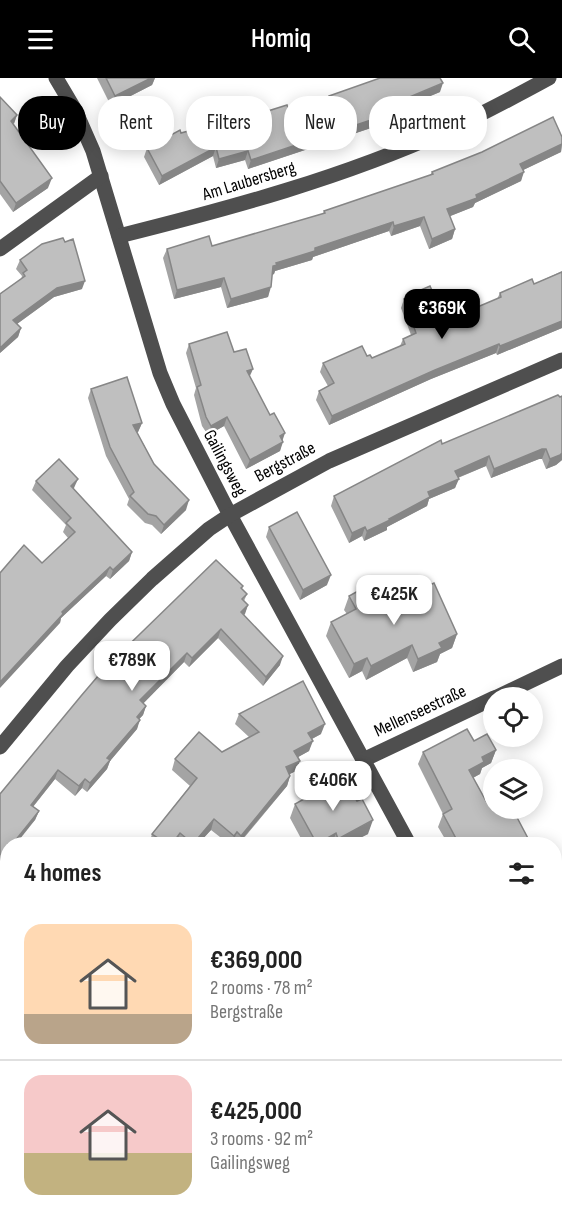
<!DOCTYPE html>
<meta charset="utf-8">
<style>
:root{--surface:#fff;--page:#f6f6f6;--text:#222;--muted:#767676;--line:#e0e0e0;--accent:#000}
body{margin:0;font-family:"Sofia Sans Condensed",sans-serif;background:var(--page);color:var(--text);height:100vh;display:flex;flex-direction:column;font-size:22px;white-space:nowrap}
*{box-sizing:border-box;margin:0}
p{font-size:20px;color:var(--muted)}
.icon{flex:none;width:33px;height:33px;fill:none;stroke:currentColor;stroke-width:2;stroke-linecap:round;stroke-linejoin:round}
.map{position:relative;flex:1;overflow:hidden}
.panel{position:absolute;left:0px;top:759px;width:562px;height:386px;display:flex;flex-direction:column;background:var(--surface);border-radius:24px 24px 0 0;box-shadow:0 3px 15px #0003}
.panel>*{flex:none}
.hud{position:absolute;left:18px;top:18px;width:526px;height:54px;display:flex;gap:12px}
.tools{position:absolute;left:483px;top:609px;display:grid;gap:12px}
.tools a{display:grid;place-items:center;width:60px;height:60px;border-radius:50%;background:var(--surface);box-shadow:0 3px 15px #0003;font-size:30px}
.price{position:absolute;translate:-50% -51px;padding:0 14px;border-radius:12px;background:#fff;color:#222;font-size:20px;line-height:39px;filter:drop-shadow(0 2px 3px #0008)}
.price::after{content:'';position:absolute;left:50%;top:36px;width:18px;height:14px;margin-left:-9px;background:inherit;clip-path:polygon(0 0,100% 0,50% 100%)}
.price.current{background:var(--accent);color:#fff}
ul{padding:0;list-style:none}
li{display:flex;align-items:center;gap:18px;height:150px;padding:0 24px}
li+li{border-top:2px solid var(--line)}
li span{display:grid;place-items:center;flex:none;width:168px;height:120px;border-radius:18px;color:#555}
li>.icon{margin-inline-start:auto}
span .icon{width:72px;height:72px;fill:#fffc;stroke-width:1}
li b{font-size:26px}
h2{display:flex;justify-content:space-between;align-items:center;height:72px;padding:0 24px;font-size:26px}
.tag{padding:0 21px;border-radius:24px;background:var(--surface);box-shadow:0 3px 15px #0003;font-size:21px;line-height:54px}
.tag.current{background:var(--accent);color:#fff}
header{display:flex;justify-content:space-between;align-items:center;height:78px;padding:0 24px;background:var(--accent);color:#fff;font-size:27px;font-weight:600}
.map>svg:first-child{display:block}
</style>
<header><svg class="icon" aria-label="menu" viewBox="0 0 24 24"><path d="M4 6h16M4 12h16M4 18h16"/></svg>Homiq<svg class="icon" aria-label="search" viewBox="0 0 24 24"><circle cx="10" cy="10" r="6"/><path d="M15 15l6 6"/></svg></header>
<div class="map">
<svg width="562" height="1144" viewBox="0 0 562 1144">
<rect width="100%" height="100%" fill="#fff"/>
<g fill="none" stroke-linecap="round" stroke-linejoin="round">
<g stroke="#4f4f4f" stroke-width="15">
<polyline points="56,0 75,32 93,73 160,295 173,326 230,437 409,766"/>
<path d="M 119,158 C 231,130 342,100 448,52 C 482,36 516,18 549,0"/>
<polyline points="0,171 101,98"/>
<polyline points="495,620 562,588"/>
<polyline points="0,669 67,588 110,542 152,501 209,451 230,437 329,383 562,282"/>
<polyline points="363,682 494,620"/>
<polyline points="0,910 8,920"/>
<polyline points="555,981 562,981"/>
<polyline points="0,1013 8,1012"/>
<polyline points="555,1052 562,1070"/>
<polyline points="555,1095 562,1095"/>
<polyline points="197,1137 200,1144"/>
</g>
</g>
<g fill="#a4a4a4">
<polygon points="97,0 155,0 152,7 111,28"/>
<polygon points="440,14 383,37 380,47 248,91 245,82 216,90 213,78 159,107 144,79 147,70 181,55 236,43 290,37 327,24 329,18"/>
<polygon points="0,19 14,47 48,110 13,134 0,116"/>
<polygon points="562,66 561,74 523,92 521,103 475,125 473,129 450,138 455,151 452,161 429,171 420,148 391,158 389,153 313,179 312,182 275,193 274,196 272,197 268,219 227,230 221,209 174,221 163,180 167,171 212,168 323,136 324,133 430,97 432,94"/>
<polygon points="20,182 82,211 54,219 17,246 21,250 18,259 0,275 22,198 16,191"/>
<polygon points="562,193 562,250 497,277 496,275 431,301 329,347 316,322 319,313 328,308 320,294 323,285 367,278 372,280 400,268 403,261 411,257 401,230 404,221 412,218 414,215 444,240 468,233 497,221 500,215 534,206"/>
<polygon points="189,266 234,274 250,299 282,363 280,373 246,391 224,348 208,357 202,348 194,317 196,310 186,275"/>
<polygon points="91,311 142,345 138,354 137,354 154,386 186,432 161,456 152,447 145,445 127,427 129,421 106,378 88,320"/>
<polygon points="562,318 562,382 556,387 546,391 542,381 539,381 491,400 486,388 458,400 455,410 429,421 427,428 387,449 387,452 364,463 362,458 349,465 331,428 334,418 442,366"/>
<polygon points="36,403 74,410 73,411 132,474 129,483 110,501 106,498 61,540 60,545 42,485 68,460 63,454 66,447 32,412"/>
<polygon points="269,449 327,507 300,522 266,459"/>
<polygon points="243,508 242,511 247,516 244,523 248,527 244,537 280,587 263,608 218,560 189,589 184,584 143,625 146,628 143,637 139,641 137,651 110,683 107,691 87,714 82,710 75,718 55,701 33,729 39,733 35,742 8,766 8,809 0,803 0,716"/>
<polygon points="349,518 379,531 457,556 452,570 440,576 437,584 413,594 407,580 366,602 362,593 349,600 326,558 331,544 347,536 344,532"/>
<polygon points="239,636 321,656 312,661 309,673 298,679 296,693 289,696 290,698 287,708 239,766 235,766 233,764 231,766 229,766 211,752 198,766 178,766 176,765 175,766 149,766 152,756 190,708 172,692 175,681 222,674 249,659 235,646"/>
<polygon points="474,663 496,672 491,685 482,690 480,696 473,700 486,723 531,766 448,766 438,749 443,736 418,686 423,674"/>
<polygon points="295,726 368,756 348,766 304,766 290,740"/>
</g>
<g fill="#868686">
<polygon points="151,0 155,0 152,7 111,28 115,18"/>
<polygon points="443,5 440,14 378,40 381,31"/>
<polygon points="17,37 14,46 11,43"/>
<polygon points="383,38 380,47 248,91 251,82"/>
<polygon points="562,66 561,74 517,95 520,86"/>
<polygon points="216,69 213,78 159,107 162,98"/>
<polygon points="248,73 245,82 216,90 219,81"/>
<polygon points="524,94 521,103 475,125 473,129 443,141 447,131"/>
<polygon points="52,100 48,110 13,134 16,125"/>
<polygon points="424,139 420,148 391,158 394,148"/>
<polygon points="393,144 389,153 313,179 312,182 275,193 274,196 269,198 273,188 276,185 315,170"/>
<polygon points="455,151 452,161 429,171 432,161"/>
<polygon points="224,200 221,209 174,221 177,212"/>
<polygon points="85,203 82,211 54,219 10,251 13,242 57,210"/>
<polygon points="271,209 268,219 227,230 231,221"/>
<polygon points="562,243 562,250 497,277 500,268"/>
<polygon points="21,250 18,259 0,275 0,270"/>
<polygon points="499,266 496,275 431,301 329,347 332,338 435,292"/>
<polygon points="253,291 249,300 247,293"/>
<polygon points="227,339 224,348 208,357 211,348"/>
<polygon points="142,345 138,354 130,357 133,347"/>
<polygon points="285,355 282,364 280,358"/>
<polygon points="283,364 280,373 246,391 250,382"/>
<polygon points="542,371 546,371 542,381 539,381 491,400 494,391"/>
<polygon points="562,375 562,382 556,387 546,391 550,381"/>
<polygon points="489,378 486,388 452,402 455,393"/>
<polygon points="78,401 74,410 67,417 71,408"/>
<polygon points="459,401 455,410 429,421 427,428 387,449 387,452 364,463 367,453 389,441 428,414"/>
<polygon points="189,422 186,432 161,456 164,447"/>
<polygon points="365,449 362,458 349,465 352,455"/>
<polygon points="132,474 129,483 110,501 113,492"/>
<polygon points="110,489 106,498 61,540 60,545 0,610 0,604 62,534"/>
<polygon points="331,497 327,507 300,522 303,512"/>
<polygon points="248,527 245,536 238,543 241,534"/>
<polygon points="221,551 218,560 189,589 192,580"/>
<polygon points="457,556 452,570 440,576 437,584 413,594 418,581 439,565"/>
<polygon points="412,567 407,580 366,602 371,588"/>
<polygon points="187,575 184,584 137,632 140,622"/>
<polygon points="283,578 280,587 263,608 266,599"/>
<polygon points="367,580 362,593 349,600 354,586"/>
<polygon points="146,628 143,637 133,648 137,639"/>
<polygon points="140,642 137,651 110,683 107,691 87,714 90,705 107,680"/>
<polygon points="325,646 321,656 304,665 308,655"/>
<polygon points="313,663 309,673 291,683 294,673"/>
<polygon points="496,672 491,685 482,690 480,696 465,704 469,692 482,679"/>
<polygon points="300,683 296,693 282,700 286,689"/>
<polygon points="58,692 55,701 27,736 31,727"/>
<polygon points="290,698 287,708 238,766 241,758"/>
<polygon points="85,701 82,710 75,718 79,708"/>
<polygon points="39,733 35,742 16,766 14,764"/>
<polygon points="214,741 211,752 198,766 193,766"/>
<polygon points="373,742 368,756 348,766 336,766 338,761"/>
<polygon points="237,754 233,764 231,766 234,758"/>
<polygon points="180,755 176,765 175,766 172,766"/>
<polygon points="336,755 332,766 316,766 317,766"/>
<polygon points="562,860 562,865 560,871 555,874 555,864"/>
<polygon points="229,1137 250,1137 248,1142 228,1141"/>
<polygon points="410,1138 408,1144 385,1144 387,1139"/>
</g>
<g fill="#bfbfbf" stroke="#868686" stroke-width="1.5">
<polygon points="106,0 151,0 115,18"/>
<polygon points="380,0 440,0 443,5 381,31 383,38 251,82 248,73 219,81 216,69 162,98 147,70 180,52 181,55 235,40 236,43 287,27 290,37 331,23 329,18"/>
<polygon points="0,19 17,37 11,43 52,100 16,125 0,103"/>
<polygon points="553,39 562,59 562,66 520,86 524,94 476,117 477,120 447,131 455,151 432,161 424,139 394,148 393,144 315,170 315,173 276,185 277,187 273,188 271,209 231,221 224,200 177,212 167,171 209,158 212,168 325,135 324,133 433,96 432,94 482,74"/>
<polygon points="63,160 65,164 73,161 85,203 57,210 13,242 21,250 0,270 0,216 25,198 23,195 27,192 20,182 42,166"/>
<polygon points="562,194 562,243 500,268 499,266 435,292 332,338 319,313 334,305 323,285 362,268 367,278 370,277 372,280 405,266 403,261 416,255 404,221 414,217 414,215 430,208 444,240 467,231 468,233 501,219 500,215 532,201 534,206"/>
<polygon points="227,254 234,274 246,271 253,291 247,293 270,337 274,335 285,355 280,358 283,364 250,382 227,339 211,348 206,339 197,309 201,307 189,266"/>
<polygon points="127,299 142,345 133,347 154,386 189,422 164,447 156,438 148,436 130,418 134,414 110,369 91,311"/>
<polygon points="558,317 560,319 562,318 562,375 560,377 550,381 546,371 542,371 494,391 489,378 455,393 459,401 428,414 430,419 389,441 390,442 367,453 365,449 352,455 334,418 441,362 442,366"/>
<polygon points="59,381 78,401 71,408 132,474 113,492 110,489 62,534 63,536 0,604 0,495 24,467 42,485 75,454 66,445 71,440 36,403"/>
<polygon points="297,434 331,497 303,512 269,449"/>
<polygon points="216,482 243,508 241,510 247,516 242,521 248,527 241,534 283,578 266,599 221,551 192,580 187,575 140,622 146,628 137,639 140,642 107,680 110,682 90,705 85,701 79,708 58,692 31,727 39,733 14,764 17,766 8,766 8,797 0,792 0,716 81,618 104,591"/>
<polygon points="434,505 457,556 439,565 442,570 418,581 412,567 371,588 367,580 354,586 331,544 356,531 349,518 367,508 379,531"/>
<polygon points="303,603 325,646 308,655 313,663 294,673 300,683 286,689 290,698 241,758 237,754 234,758 214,741 193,766 180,755 172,766 167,766 152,756 197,700 175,681 199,654 222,674 259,654 239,636"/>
<polygon points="467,651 474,663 487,656 496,672 482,679 484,684 469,692 486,723 494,719 494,730 512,730 531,766 459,766 443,736 452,731 423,674"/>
<polygon points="343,699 357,723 362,721 373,742 338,761 336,755 317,766 295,726"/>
<polygon points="555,827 562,840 562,844 558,846 562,854 562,860 555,864"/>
<polygon points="555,1103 562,1103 562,1144 411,1144 410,1138 387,1139 388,1137 555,1137"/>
<polygon points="251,1137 292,1137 291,1144 250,1144"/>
</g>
<g text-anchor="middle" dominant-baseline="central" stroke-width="4.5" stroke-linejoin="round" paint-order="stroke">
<g font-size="18" fill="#000" stroke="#fff">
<text transform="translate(249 103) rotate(-17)">Am Laubersberg</text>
<text transform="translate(285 384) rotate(-28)">Bergstraße</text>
<text transform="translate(225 385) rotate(62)">Gailingsweg</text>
<text transform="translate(420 633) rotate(-25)">Mellenseestraße</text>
</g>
</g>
</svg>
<div class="tools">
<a><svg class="icon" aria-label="locate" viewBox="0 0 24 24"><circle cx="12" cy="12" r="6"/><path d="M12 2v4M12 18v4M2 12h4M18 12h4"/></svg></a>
<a><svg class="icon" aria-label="layers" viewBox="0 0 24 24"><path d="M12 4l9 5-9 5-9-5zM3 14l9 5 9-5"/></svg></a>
</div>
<b class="price current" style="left:442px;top:262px">€369K</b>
<b class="price" style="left:394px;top:548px">€425K</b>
<b class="price" style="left:132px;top:614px">€789K</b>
<b class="price" style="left:333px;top:734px">€406K</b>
<div class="hud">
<a class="tag current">Buy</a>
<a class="tag">Rent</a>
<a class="tag">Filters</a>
<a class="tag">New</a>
<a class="tag">Apartment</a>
</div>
<section class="panel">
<h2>4 homes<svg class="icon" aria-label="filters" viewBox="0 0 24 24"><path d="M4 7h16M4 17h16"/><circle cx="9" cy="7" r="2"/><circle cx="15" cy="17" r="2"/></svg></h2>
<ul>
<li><span style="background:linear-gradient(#ffd9b3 75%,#b9a48a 0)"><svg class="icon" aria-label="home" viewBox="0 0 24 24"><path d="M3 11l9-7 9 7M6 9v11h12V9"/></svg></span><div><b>€369,000</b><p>2 rooms · 78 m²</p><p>Bergstraße</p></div></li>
<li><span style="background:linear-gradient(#f6c9c9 65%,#c2b280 0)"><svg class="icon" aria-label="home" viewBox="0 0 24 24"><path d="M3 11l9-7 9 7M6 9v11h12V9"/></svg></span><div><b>€425,000</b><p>3 rooms · 92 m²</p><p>Gailingsweg</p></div></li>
</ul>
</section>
</div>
